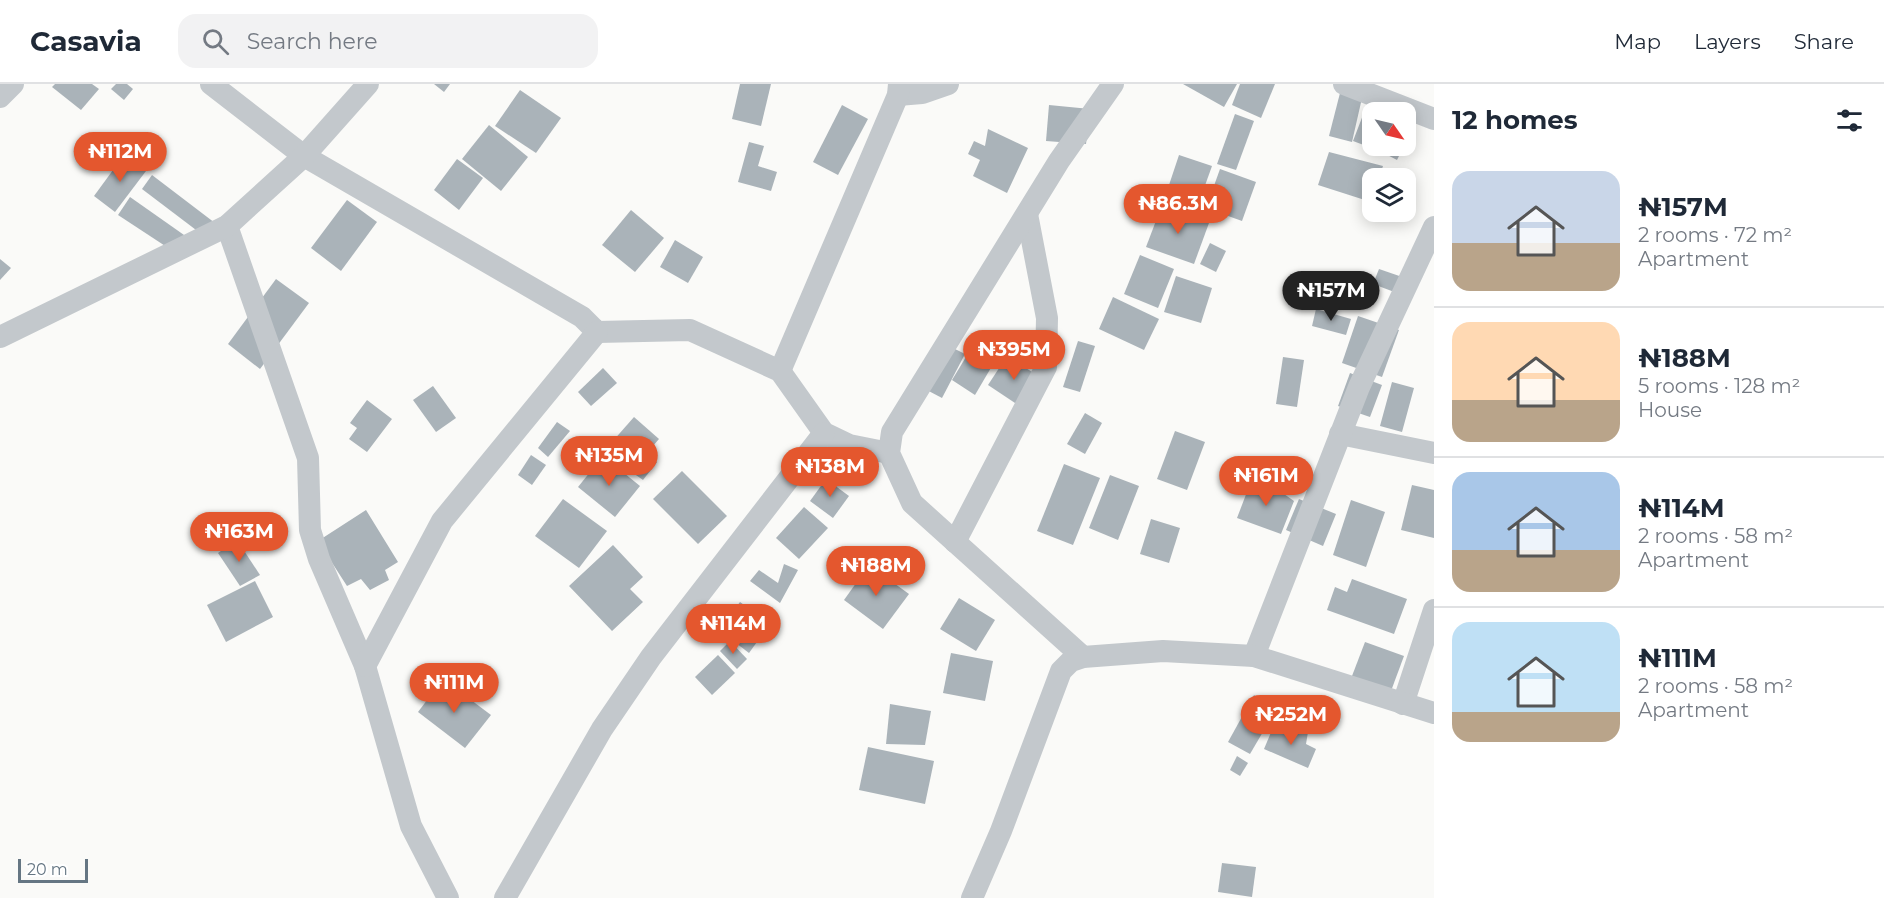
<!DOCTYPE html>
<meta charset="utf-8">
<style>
:root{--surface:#fff;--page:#f2f2f3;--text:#1f2937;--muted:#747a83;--line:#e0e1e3;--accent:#e4572e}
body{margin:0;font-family:Montserrat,sans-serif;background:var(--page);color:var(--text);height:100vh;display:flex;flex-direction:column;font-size:22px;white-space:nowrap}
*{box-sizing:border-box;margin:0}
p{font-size:20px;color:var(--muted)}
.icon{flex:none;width:33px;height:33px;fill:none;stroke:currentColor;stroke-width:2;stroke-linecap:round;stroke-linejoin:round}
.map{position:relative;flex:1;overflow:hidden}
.sheet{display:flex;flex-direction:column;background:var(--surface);width:450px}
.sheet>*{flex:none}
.needle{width:39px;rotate:124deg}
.buttons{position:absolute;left:1362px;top:18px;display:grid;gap:12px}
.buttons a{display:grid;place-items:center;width:54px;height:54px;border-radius:12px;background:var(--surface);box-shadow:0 3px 15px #0003;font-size:30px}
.scale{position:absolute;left:18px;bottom:15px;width:70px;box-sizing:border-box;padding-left:6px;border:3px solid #657683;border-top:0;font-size:16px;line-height:21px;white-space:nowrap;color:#657683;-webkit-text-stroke:4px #fff;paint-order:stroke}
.price{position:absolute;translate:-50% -51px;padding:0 14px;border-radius:21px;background:var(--accent);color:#fff;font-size:20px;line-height:39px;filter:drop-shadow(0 2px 3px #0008)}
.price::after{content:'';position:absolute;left:50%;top:36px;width:18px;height:14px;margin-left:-9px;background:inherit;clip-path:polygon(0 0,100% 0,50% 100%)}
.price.on{background:#222;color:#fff}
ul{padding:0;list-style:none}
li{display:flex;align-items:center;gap:18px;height:150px;padding:0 18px}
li+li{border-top:2px solid var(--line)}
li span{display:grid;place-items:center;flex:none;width:168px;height:120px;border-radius:18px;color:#555}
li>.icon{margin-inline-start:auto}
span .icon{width:72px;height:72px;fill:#fffc;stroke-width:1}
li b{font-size:26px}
h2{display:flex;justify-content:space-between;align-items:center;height:72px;padding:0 18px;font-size:26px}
header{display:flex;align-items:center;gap:36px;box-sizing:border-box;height:84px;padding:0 30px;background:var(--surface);border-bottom:2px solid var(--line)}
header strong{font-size:28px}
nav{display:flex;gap:33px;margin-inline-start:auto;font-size:21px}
.search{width:420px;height:54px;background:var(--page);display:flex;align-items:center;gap:15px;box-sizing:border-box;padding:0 21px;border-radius:18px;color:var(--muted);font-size:22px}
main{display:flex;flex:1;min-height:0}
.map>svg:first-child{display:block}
</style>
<header>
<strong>Casavia</strong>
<div class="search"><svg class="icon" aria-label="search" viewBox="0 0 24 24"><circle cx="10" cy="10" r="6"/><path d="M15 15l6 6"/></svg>Search here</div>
<nav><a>Map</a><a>Layers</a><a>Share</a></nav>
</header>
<main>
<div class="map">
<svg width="1434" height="814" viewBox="0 0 1434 814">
<rect width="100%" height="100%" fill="#fafaf8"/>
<g fill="#aab3b9">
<polygon points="55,0 92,0 99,5 81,26 52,3"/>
<polygon points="116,0 127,0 133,5 124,16 111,5"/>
<polygon points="434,0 450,0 444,8"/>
<polygon points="740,0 771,0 761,42 732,35"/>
<polygon points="1183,0 1237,0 1224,23"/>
<polygon points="1240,0 1275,0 1261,34 1232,21"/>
<polygon points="520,6 561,34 536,69 495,42"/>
<polygon points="1340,9 1362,14 1352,58 1329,52"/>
<polygon points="1368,18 1384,24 1382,28 1372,28 1372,54 1369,63 1353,57"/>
<polygon points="842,21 868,35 838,91 813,78"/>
<polygon points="1049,21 1090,25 1086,60 1046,57"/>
<polygon points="1235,30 1254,37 1236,86 1217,80"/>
<polygon points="489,41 528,73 501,107 462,75"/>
<polygon points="988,45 1028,64 1007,109 973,92 980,76 968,70 974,57 985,62"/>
<polygon points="749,58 764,62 758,82 777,88 771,107 738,98"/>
<polygon points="1375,62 1404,62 1397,76 1374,64"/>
<polygon points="1329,68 1383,82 1379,94 1372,94 1371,118 1318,101"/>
<polygon points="124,71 146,87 115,128 94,112"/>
<polygon points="1179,71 1212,82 1198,121 1166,110"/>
<polygon points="457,75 483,94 459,126 434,106"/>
<polygon points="1220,85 1256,98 1242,137 1206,124"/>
<polygon points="152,91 215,139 204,152 142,105"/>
<polygon points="130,113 194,158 182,173 118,131"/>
<polygon points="347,116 377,138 341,187 311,164"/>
<polygon points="1162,121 1209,139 1194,180 1146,163"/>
<polygon points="631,126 664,154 635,188 602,161"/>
<polygon points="675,156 703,173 688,199 660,183"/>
<polygon points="1210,159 1226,167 1216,188 1200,180"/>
<polygon points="1140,171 1174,185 1158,224 1124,210"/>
<polygon points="0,175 11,184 0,196"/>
<polygon points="1379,185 1411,196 1405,212 1373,200"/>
<polygon points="1176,192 1212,204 1201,239 1164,228"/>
<polygon points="276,195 309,219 260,285 228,260"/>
<polygon points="1113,213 1159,235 1144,266 1099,245"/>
<polygon points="1316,225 1351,235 1346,251 1312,242"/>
<polygon points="1358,232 1399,246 1382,293 1342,279"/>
<polygon points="1078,257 1095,262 1080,308 1063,303"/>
<polygon points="947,261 965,270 942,314 923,304"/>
<polygon points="969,268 992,282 975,311 952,296"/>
<polygon points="1007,272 1040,293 1021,323 988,301"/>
<polygon points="1283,273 1304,276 1297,323 1276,320"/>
<polygon points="603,284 617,299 591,322 578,308"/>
<polygon points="1350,289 1382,301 1370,333 1338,322"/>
<polygon points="1392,298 1414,304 1402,348 1380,342"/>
<polygon points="433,302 456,334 436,348 413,316"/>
<polygon points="367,316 392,335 367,368 349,355 357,344 350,339"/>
<polygon points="1085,329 1102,339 1085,370 1067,360"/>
<polygon points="634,333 659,355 630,388 605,366"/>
<polygon points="557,338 570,347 548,373 538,364"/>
<polygon points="1175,347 1205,358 1187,406 1157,395"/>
<polygon points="646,370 657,378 643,396 633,389"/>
<polygon points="531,371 546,381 532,401 518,391"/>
<polygon points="603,372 640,402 615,433 578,403"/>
<polygon points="1064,380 1100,394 1073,461 1037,447"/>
<polygon points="682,387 727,432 698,460 653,415"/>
<polygon points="1110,391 1139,402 1118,456 1089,444"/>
<polygon points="826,395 849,412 833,434 810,417"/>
<polygon points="1267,397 1285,404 1284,410 1294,417 1281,450 1237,434 1250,400 1263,404"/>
<polygon points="1412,401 1434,406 1434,454 1401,446"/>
<polygon points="563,415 607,447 579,484 535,452"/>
<polygon points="1299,415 1336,430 1323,462 1286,446"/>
<polygon points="1351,416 1385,428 1366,483 1333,471"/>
<polygon points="804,423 828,444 799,475 776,454"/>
<polygon points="366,426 398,478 385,486 389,496 370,506 361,495 347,502 318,457"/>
<polygon points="1151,435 1180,444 1169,479 1140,470"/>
<polygon points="237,456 260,491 240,502 218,469"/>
<polygon points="613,461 643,493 630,505 643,518 612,547 569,502"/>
<polygon points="784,480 798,486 780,519 750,497 759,486 778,499"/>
<polygon points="869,481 909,510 883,545 844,516"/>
<polygon points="1352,495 1407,515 1394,550 1327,526 1335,503 1347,508"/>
<polygon points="255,497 273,533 226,558 207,521"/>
<polygon points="959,514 995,536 976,567 940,545"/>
<polygon points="740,518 770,540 749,569 719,546"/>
<polygon points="730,557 747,575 737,585 720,567"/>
<polygon points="1365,558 1404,572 1391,607 1352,592"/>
<polygon points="951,569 993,577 985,617 943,609"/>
<polygon points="718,571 735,589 712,611 695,593"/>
<polygon points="443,595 491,631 465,664 418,628"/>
<polygon points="1254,611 1277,624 1250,670 1228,658"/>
<polygon points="890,620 931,627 925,661 886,660"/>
<polygon points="1287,641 1308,648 1306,660 1316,665 1308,684 1264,665 1272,646 1286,649"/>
<polygon points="868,663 934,677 925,720 859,706"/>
<polygon points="1237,672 1248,679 1240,692 1230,686"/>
<polygon points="1222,779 1256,783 1252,813 1218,808"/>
</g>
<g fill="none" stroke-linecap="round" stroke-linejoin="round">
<g stroke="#c3c8cc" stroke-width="22">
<polyline points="211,0 304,72 582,233 597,248 690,246 780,287 824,349 849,361 889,369"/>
<polyline points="1344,0 1434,35"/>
<polyline points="898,11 922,9 948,0"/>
<polyline points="0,13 13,0"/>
<polyline points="227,142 308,374 310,446 319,475 365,582 411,742 448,814"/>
<polyline points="0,253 227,142 304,72 368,0"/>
<polyline points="780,287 898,11 899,0"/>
<polyline points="1340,350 1434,369"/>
<polyline points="955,458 1046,283 1047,234 1027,130"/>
<polyline points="1254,572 1359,303 1434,143"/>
<polyline points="1083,573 912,419 889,369 892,348 1059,77 1113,0"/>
<polyline points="365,582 442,437 597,248"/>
<polyline points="1403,620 1434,526"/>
<polyline points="505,814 602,645 651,573 824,349"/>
<polyline points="972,814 1001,747 1061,587 1071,577 1083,573 1163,567 1254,572 1434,629"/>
</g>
</g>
</svg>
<div class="buttons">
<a><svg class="needle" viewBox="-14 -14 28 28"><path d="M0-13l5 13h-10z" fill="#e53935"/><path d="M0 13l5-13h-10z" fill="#747a83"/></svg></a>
<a><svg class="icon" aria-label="layers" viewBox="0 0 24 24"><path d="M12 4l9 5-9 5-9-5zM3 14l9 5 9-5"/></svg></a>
</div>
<div class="scale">20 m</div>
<b class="price" style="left:120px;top:99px">₦112M</b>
<b class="price" style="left:1178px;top:151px">₦86.3M</b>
<b class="price on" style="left:1331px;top:238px">₦157M</b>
<b class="price" style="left:1014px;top:297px">₦395M</b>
<b class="price" style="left:609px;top:403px">₦135M</b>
<b class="price" style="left:830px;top:414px">₦138M</b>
<b class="price" style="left:1266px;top:423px">₦161M</b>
<b class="price" style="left:239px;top:479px">₦163M</b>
<b class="price" style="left:876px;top:513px">₦188M</b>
<b class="price" style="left:733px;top:571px">₦114M</b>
<b class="price" style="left:454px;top:630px">₦111M</b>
<b class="price" style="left:1291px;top:662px">₦252M</b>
</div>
<section class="sheet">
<h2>12 homes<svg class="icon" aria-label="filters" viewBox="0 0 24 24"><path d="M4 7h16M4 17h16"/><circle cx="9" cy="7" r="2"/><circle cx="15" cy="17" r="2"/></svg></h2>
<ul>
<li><span style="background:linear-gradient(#c9d6e8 60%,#b9a48a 0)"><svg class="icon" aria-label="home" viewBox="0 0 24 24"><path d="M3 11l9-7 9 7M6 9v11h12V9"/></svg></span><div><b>₦157M</b><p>2 rooms · 72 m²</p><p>Apartment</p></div></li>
<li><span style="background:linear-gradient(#ffd9b3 65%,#b9a48a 0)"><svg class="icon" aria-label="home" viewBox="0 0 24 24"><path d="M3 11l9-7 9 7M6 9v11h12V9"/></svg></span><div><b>₦188M</b><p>5 rooms · 128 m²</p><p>House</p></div></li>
<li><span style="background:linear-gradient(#a9c7e8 65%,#b9a48a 0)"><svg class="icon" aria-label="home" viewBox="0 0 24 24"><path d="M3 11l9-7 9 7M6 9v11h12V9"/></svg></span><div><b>₦114M</b><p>2 rooms · 58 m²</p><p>Apartment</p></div></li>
<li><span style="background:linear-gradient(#bfe0f5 75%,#b9a48a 0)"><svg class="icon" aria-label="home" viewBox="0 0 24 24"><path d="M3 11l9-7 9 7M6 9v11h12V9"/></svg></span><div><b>₦111M</b><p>2 rooms · 58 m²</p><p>Apartment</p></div></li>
</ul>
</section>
</main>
